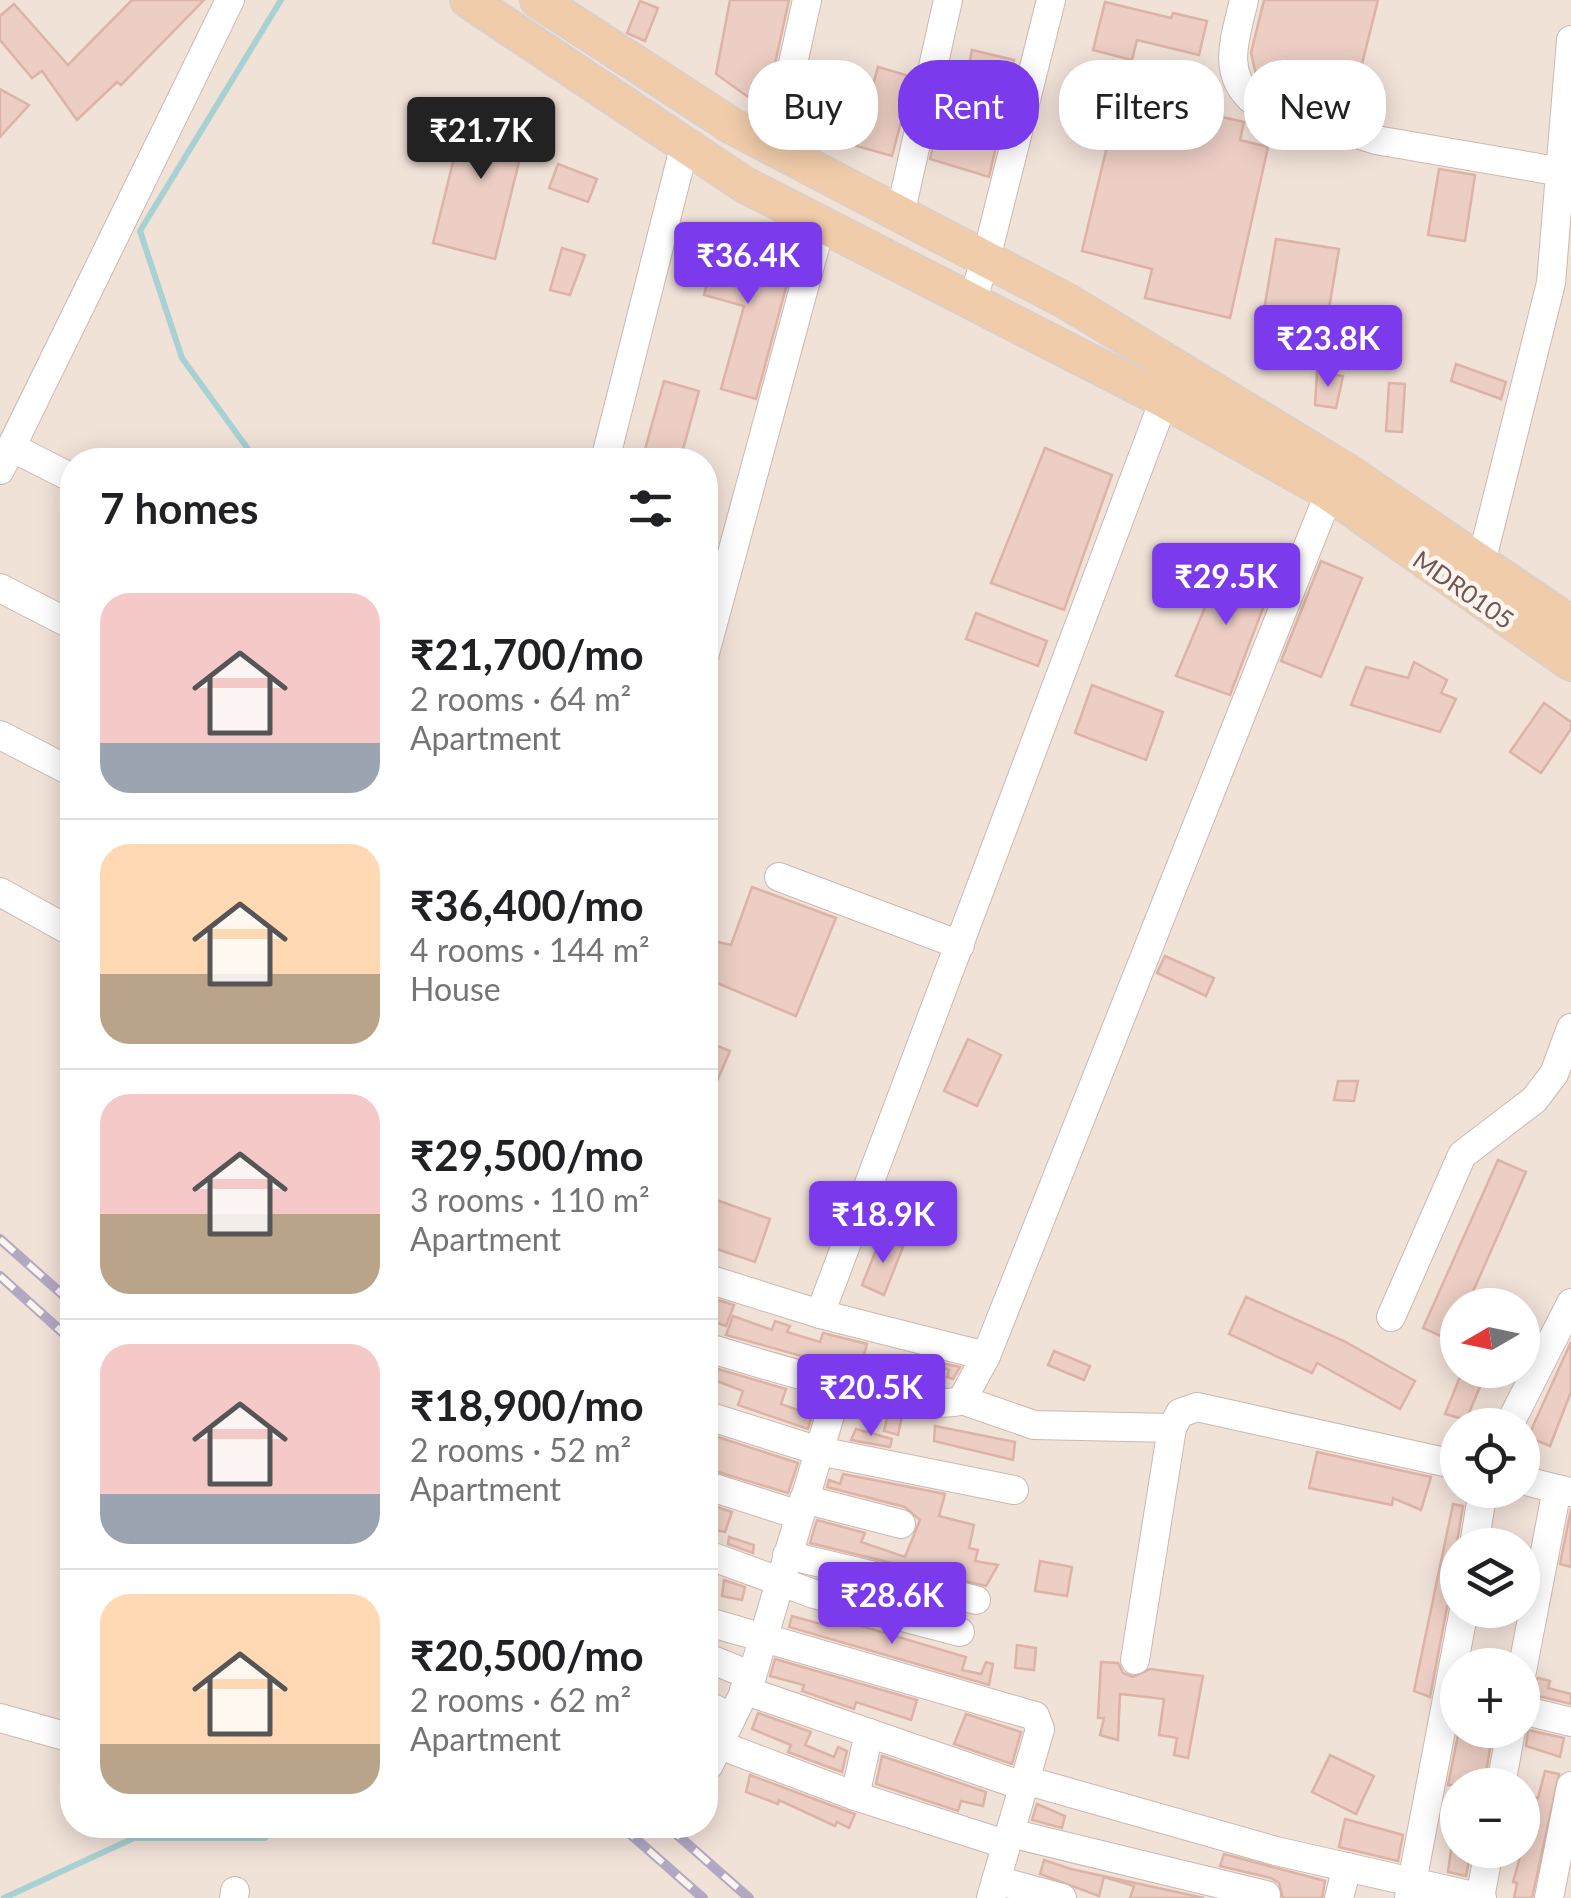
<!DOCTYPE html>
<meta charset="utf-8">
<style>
:root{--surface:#fff;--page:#f2f2f2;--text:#202124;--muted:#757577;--line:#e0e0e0;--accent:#7c3aed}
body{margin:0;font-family:Lato,sans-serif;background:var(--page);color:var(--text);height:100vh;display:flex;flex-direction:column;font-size:38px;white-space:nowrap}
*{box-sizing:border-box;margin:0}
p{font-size:32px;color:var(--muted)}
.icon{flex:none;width:55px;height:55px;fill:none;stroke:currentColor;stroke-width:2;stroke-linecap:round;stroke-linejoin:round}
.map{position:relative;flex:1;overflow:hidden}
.panel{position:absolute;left:60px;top:448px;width:658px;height:1390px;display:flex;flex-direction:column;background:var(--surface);border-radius:40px;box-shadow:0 5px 25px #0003}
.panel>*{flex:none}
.top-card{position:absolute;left:748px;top:60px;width:672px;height:90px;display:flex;gap:20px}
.needle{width:65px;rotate:261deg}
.buttons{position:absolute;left:1440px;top:1288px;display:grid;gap:20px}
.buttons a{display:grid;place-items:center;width:100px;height:100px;border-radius:50%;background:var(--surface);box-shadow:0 5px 25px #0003;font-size:50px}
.price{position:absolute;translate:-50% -85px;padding:0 22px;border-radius:10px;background:var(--accent);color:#fff;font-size:32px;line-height:65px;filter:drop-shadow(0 2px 5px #0008)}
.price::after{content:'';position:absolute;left:50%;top:60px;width:30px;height:22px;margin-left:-15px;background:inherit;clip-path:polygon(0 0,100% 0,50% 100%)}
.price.current{background:#222;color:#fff}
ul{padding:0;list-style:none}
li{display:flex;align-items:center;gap:30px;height:250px;padding:0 40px}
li+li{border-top:2px solid var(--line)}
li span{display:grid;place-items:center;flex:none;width:280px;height:200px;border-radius:30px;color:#555}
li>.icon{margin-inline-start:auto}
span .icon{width:120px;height:120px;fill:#fffc;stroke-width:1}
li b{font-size:42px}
h2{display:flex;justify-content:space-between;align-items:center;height:120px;padding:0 40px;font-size:42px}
.tag{padding:0 35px;border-radius:40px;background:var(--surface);box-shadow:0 5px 25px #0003;font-size:35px;line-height:90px}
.tag.current{background:var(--accent);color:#fff}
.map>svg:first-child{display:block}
</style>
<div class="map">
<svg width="1571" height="1898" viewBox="0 0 1571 1898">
<rect width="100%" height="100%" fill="#faf1e9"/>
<path fill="#f1e2d8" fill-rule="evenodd" d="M 0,0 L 1571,0 L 1571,1898 L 0,1898 ZM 72,460 L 705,460 L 705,1825 L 72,1825 ZM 1458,1305 L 1522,1305 L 1522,1370 L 1458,1370 ZM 1458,1425 L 1522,1425 L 1522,1490 L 1458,1490 ZM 1458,1545 L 1522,1545 L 1522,1610 L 1458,1610 ZM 1458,1665 L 1522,1665 L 1522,1730 L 1458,1730 ZM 1458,1785 L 1522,1785 L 1522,1850 L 1458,1850 Z"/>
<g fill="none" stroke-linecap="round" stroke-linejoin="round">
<g stroke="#a7d1d2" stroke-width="6">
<polyline points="256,460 182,358 140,231 281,0"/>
<polyline points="4,1898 134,1838 265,1838 274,1825"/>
</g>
</g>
<g fill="#eccec4" stroke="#dcb3a6" stroke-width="2.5">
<polygon points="132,0 204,0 121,85 117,82 77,120 42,71 32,78 0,40 0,16 14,4 68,65"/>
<polygon points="730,0 789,0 765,109 716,74"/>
<polygon points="1264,0 1378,0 1352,104 1257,79 1251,53"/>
<polygon points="640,1 658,8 645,41 627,33"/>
<polygon points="1105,2 1171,18 1173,13 1207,21 1199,55 1137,40 1132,60 1093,50"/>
<polygon points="972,50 1014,60 1004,104 963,94"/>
<polygon points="878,67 913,77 892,156 856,146"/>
<polygon points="0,89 29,105 0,137"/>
<polygon points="467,105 529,121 495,259 433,243"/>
<polygon points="1115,113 1209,133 1213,115 1244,122 1240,140 1268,147 1230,318 1145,298 1152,269 1082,251"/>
<polygon points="938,126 997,142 989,177 930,159"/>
<polygon points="558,164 597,179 588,202 549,188"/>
<polygon points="1439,169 1475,175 1465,241 1428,235"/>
<polygon points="723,225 748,233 742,254 792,265 756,399 721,389 744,306 704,295"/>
<polygon points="1276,239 1339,249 1321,356 1258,345"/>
<polygon points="562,248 585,255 570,295 550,290"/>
<polygon points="1456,364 1506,382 1501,399 1451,381"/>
<polygon points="1317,372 1343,376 1336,408 1315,405"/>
<polygon points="664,381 699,391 680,460 642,460"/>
<polygon points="1389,383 1405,384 1402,432 1386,431"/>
<polygon points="1045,448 1112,475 1064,610 991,583"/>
<polygon points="1225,560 1274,579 1230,695 1176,676"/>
<polygon points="1321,561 1362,578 1321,677 1281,661"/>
<polygon points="976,613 1047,641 1038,666 966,639"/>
<polygon points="1414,662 1447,680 1441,693 1456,699 1440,732 1351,705 1366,667 1408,678"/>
<polygon points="1092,685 1163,712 1146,760 1075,733"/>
<polygon points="1544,703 1571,722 1571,729 1541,773 1510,752"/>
<polygon points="752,887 836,918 796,1016 705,978 718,942 731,945"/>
<polygon points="1165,956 1214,978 1206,996 1157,973"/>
<polygon points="968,1039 1001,1055 977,1106 944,1091"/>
<polygon points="705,1041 730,1051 705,1109"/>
<polygon points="1338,1081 1358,1081 1354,1101 1334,1100"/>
<polygon points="1498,1160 1526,1172 1467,1305 1458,1305 1458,1327 1452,1341 1423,1328"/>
<polygon points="705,1196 770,1219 755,1262 705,1245"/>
<polygon points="881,1238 903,1247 884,1295 862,1285"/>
<polygon points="705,1296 734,1305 726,1326 705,1319"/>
<polygon points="1246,1297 1344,1341 1415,1381 1400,1409 1317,1363 1312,1373 1229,1334"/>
<polygon points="733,1316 772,1330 775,1321 790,1326 787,1332 820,1342 823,1333 867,1344 859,1372 726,1335"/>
<polygon points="1571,1342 1571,1392 1550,1446 1528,1437"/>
<polygon points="1054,1351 1090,1366 1084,1380 1048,1365"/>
<polygon points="928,1361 929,1360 960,1367 953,1379 947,1377 949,1370"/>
<polygon points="718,1369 786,1389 781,1404 812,1415 808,1429 738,1405 743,1391 714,1380"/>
<polygon points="1461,1374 1482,1382 1466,1420 1445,1414"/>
<polygon points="888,1414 902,1416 898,1435 884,1431"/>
<polygon points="935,1426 1015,1442 1013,1460 934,1441"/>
<polygon points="856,1429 892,1439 890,1447 851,1440"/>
<polygon points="705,1433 798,1463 788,1493 705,1468"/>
<polygon points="1317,1452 1431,1477 1421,1510 1393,1498 1392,1505 1309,1488"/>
<polygon points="843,1474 945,1494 939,1516 974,1525 969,1548 978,1550 975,1561 998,1565 986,1586 810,1543 817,1520 865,1533 861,1542 905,1557 920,1520 905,1507 827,1487 829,1480 840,1484"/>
<polygon points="705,1503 732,1512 725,1532 705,1528"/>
<polygon points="1453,1504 1463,1506 1457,1542 1458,1594 1447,1607 1430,1697 1414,1691"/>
<polygon points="1571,1509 1571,1567 1560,1564"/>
<polygon points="729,1537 754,1545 753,1553 728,1544"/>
<polygon points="1040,1561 1072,1567 1067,1596 1035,1591"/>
<polygon points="724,1580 745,1587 742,1600 722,1596"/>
<polygon points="824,1615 966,1657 962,1670 981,1674 986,1662 993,1664 989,1685 789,1627 792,1616 821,1624"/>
<polygon points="1017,1645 1036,1648 1034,1670 1015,1668"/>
<polygon points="775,1659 917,1700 911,1720 856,1702 854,1709 802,1691 804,1685 770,1676"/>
<polygon points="1101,1662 1118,1663 1123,1673 1133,1677 1150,1669 1203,1676 1188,1758 1174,1755 1177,1738 1159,1735 1164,1699 1120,1694 1118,1740 1100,1735 1104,1718 1098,1718"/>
<polygon points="1538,1678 1550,1681 1548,1688 1571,1694 1571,1704 1526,1693"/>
<polygon points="758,1713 811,1732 805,1745 834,1757 838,1747 847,1751 842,1772 788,1752 791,1745 752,1729"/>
<polygon points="966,1714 1021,1732 1012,1764 954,1744"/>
<polygon points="1459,1730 1493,1730 1484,1785 1448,1785"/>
<polygon points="1528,1730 1564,1738 1560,1757 1526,1746"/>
<polygon points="1330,1755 1374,1776 1356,1814 1312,1792"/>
<polygon points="882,1756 986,1792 983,1806 961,1801 958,1811 876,1784"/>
<polygon points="1545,1771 1559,1774 1532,1898 1514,1898 1517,1883 1513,1882 1532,1815 1522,1813 1522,1795 1538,1798"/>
<polygon points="750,1775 849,1812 855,1814 849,1828 837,1822 835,1826 779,1800 778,1804 746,1792"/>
<polygon points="1037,1804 1065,1816 1062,1828 1032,1820"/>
<polygon points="1345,1819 1403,1835 1398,1861 1339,1847"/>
<polygon points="1451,1850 1471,1850 1466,1876 1448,1872"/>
<polygon points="1224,1854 1325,1881 1322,1898 1283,1898 1279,1883 1271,1878 1220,1866"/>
<polygon points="1044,1860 1071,1869 1204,1898 1130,1898 1134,1886 1104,1877 1099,1896 1040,1874"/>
</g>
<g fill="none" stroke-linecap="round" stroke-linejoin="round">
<defs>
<g id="minor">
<path d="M 1244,0 C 1236,36 1221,71 1251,99 L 1376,140 L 1562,172"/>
<polyline points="774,149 807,0"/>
<polyline points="900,215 948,0"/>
<polyline points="972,300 986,259 1051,0"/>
<polyline points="11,447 72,478"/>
<polyline points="605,460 684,148"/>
<polyline points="0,470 230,0"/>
<polyline points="1481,563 1551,283 1571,40"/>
<polyline points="0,588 72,625"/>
<polyline points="705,653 822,221"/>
<polyline points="0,735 72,772"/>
<polyline points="779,877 960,945"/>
<polyline points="0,892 72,932"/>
<polyline points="705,1278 820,1314 986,1356 1336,476"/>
<polyline points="820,1314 1164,400"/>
<polyline points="1391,1317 1462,1155 1534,1100 1554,1074 1571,1028"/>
<path d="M 705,1347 C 753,1361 923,1416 962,1400 L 986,1356"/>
<polyline points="962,1400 1034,1425 1172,1428"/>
<polyline points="705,1415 819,1451 1014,1490"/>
<polyline points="1509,1425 1571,1303"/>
<polyline points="1522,1480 1557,1489"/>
<polyline points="705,1485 799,1515"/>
<polyline points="804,1499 901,1524"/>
<polyline points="1474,1545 1483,1490"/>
<polyline points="705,1554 814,1594 960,1632"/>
<polyline points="787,1555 976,1600"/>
<polyline points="705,1621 1035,1716 1040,1729 991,1898"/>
<polyline points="705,1657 752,1676"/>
<polyline points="1135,1660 1172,1428 1180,1413 1197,1407 1458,1465"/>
<polyline points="1522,1671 1557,1489 1571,1492"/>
<polyline points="744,1690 1023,1786"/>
<polyline points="705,1704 730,1717"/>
<polyline points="1522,1710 1571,1722"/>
<polyline points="0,1718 72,1738"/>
<polyline points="717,1744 855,1796 1005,1844"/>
<polyline points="709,1765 752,1676 839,1385"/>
<polyline points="1025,1780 1276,1851 1482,1898"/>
<polyline points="1501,1785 1511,1730"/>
<polyline points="855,1796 869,1733"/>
<polyline points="1010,1833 1266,1895"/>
<polyline points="996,1880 1062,1898"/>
<polyline points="234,1898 235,1891"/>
<polyline points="1339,1898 1347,1867"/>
<polyline points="1409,1898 1464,1610"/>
<polyline points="1480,1898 1489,1850"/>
<polyline points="1549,1898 1571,1786"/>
</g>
<g id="major">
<polyline points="468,0 745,185 1164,400 1328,492 1571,663"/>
<polyline points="538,0 732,126 1068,302 1346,471 1571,624"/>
</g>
</defs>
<use href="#minor" stroke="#cbb8b0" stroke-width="30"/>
<use href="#major" stroke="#d7d0ce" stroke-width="38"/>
<use href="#minor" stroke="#fff" stroke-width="28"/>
<use href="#major" stroke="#f0ccaa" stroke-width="35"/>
<defs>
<g id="rail">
<polyline points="0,1239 72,1303"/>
<polyline points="0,1276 72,1341"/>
<polyline points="620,1825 703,1898"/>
<polyline points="666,1825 749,1898"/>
</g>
</defs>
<use href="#rail" stroke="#b3a8c3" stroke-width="10"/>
<use href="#rail" stroke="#fdf5ef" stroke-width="6" stroke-dasharray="19" stroke-linecap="butt"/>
</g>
<g text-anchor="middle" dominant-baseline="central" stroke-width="9" stroke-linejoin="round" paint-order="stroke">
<g font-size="25" fill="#715750" stroke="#fdf5ef">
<text transform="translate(1464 589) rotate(35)">MDR0105</text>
</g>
</g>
</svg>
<div class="buttons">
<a><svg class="needle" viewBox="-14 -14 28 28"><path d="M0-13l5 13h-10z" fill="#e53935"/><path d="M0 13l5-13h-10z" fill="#757577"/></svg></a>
<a><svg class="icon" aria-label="locate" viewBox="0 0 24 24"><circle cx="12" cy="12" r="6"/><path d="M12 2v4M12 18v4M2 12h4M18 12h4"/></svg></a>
<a><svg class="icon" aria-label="layers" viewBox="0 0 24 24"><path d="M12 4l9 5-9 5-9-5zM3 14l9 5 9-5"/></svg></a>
<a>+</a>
<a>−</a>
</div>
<b class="price current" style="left:481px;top:182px">₹21.7K</b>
<b class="price" style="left:748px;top:307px">₹36.4K</b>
<b class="price" style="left:1328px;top:390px">₹23.8K</b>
<b class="price" style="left:1226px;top:628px">₹29.5K</b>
<b class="price" style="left:883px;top:1266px">₹18.9K</b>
<b class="price" style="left:871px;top:1439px">₹20.5K</b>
<b class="price" style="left:892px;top:1647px">₹28.6K</b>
<div class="top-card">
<a class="tag">Buy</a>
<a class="tag current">Rent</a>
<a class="tag">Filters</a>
<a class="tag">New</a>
</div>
<section class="panel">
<h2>7 homes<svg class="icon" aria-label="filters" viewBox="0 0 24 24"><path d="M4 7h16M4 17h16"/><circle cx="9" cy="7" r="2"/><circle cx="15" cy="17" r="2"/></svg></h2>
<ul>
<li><span style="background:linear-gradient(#f6c9c9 75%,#9aa5b1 0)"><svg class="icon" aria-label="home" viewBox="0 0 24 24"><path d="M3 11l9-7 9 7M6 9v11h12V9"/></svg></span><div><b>₹21,700/mo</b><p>2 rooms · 64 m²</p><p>Apartment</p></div></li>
<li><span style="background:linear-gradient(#ffd9b3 65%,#b9a48a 0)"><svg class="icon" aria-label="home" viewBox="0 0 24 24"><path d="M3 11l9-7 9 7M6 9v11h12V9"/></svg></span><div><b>₹36,400/mo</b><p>4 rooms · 144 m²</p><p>House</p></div></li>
<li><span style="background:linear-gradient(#f6c9c9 60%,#b9a48a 0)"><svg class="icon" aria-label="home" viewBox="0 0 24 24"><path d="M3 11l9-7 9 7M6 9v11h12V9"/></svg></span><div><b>₹29,500/mo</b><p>3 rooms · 110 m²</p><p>Apartment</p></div></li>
<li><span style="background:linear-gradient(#f6c9c9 75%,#9aa5b1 0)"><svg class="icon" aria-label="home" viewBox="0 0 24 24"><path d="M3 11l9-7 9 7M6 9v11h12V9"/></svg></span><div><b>₹18,900/mo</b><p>2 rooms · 52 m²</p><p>Apartment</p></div></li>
<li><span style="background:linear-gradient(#ffd9b3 75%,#b9a48a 0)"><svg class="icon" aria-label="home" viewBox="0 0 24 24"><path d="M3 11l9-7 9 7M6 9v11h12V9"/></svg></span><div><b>₹20,500/mo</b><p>2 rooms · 62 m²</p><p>Apartment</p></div></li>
</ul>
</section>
</div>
